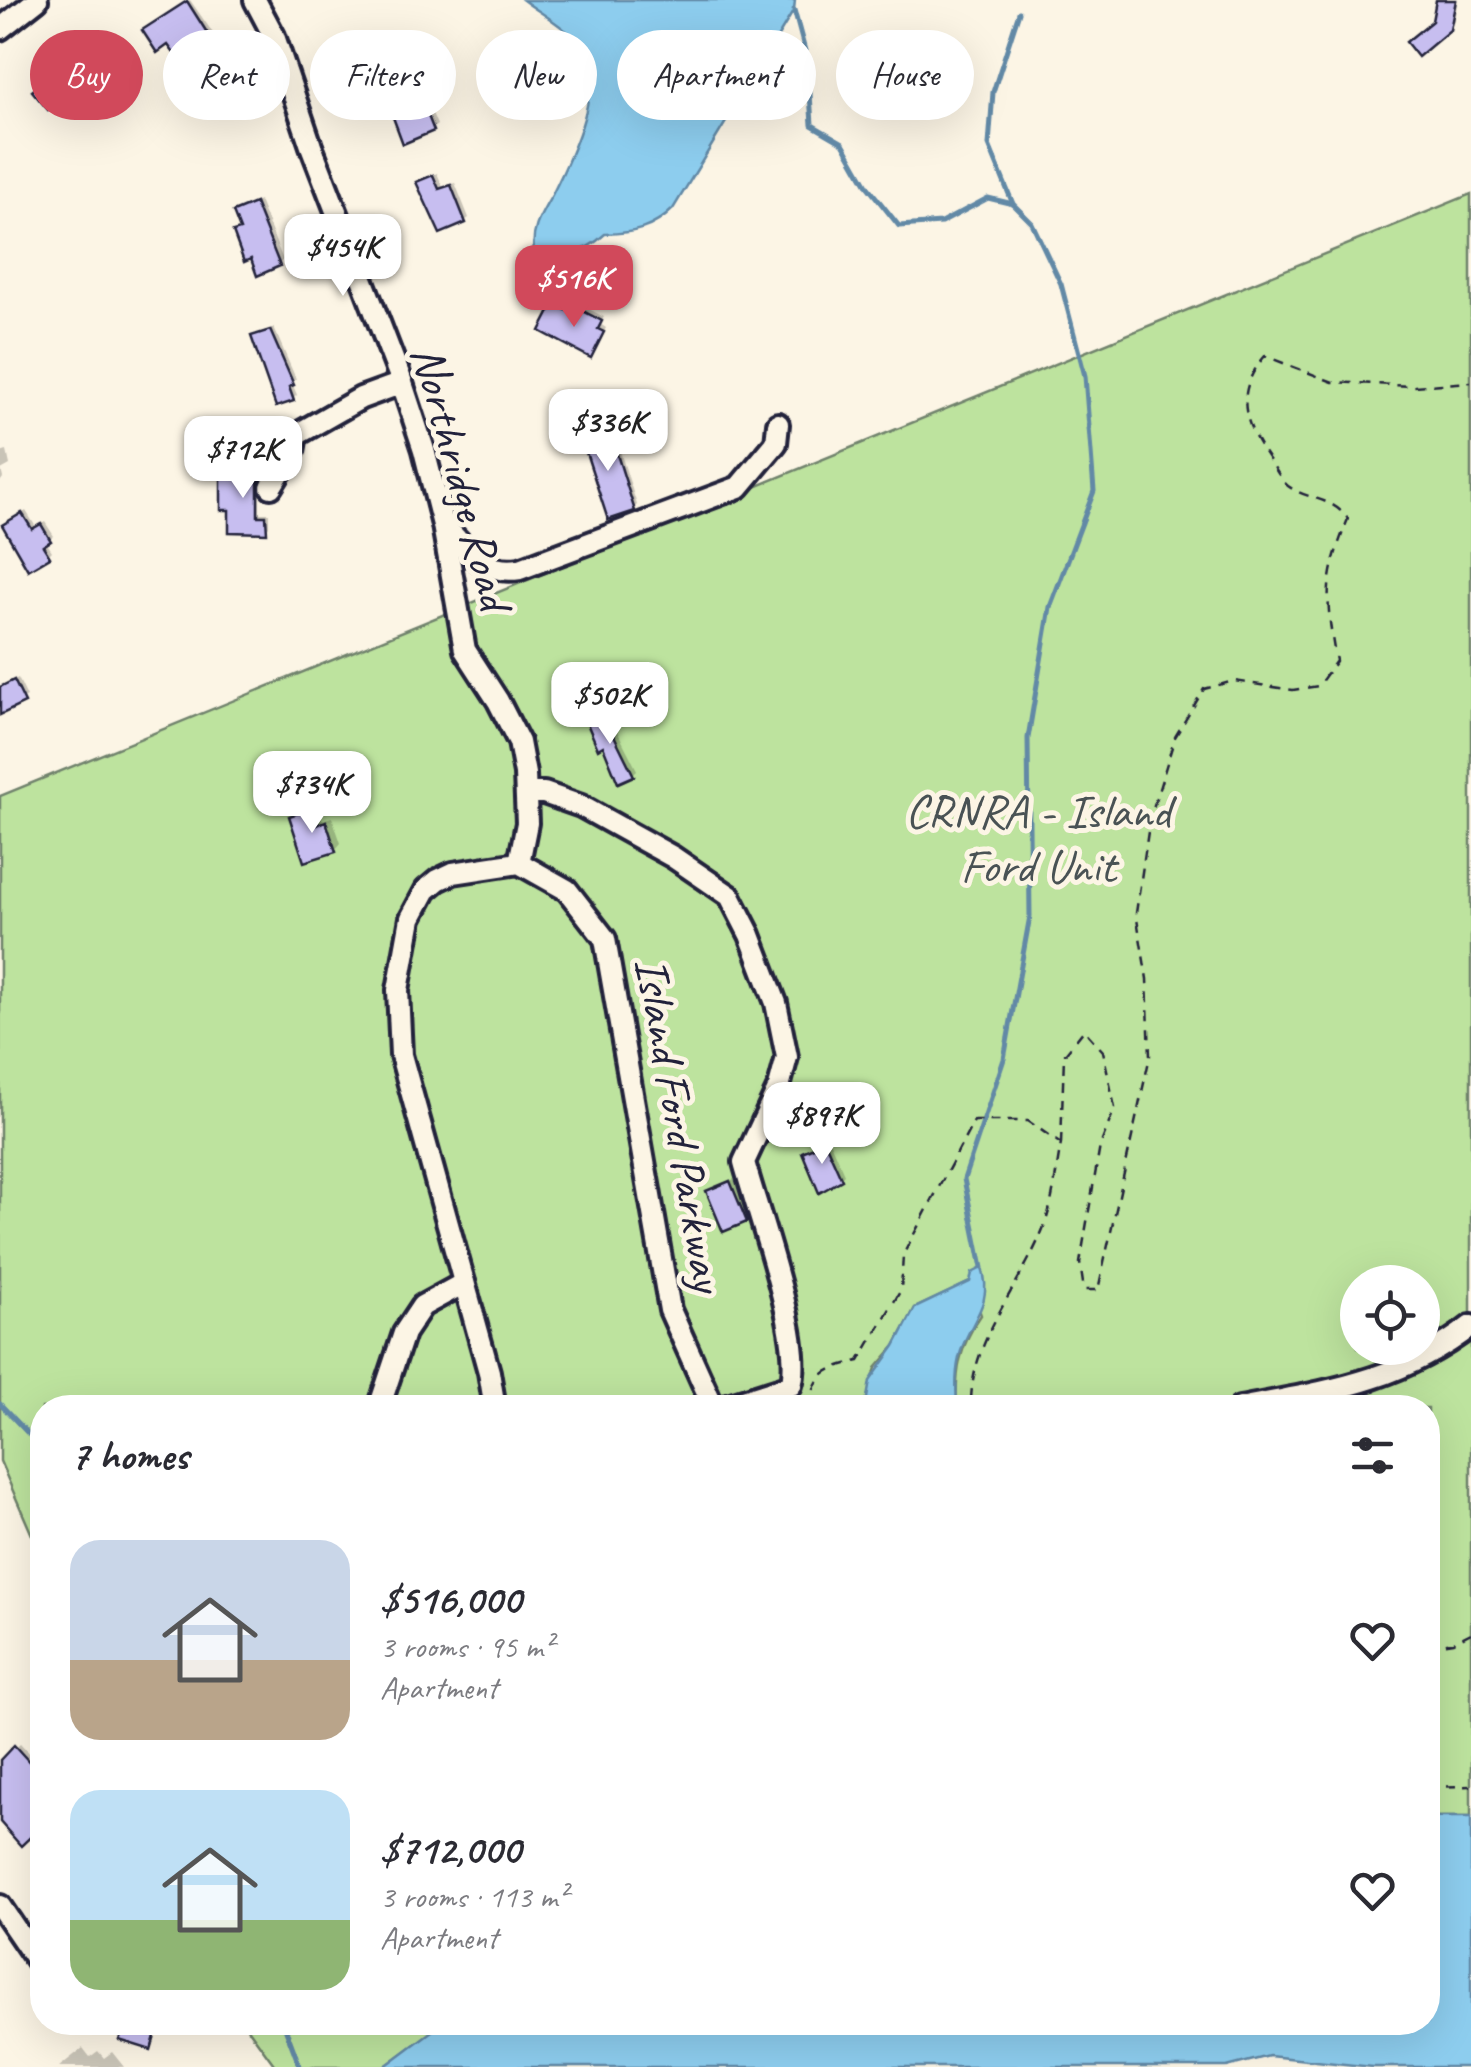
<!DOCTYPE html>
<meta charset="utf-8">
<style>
:root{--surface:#fff;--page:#f7f7f7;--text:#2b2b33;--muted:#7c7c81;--accent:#d1495b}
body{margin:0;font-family:Caveat,sans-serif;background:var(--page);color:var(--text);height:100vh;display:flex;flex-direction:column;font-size:38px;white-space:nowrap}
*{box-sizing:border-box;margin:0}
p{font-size:32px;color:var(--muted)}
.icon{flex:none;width:55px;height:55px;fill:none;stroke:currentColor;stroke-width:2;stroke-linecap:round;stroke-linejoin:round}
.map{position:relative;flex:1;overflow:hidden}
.side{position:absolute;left:30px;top:1395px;width:1410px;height:640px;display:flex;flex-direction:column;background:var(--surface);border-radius:40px;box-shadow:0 10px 40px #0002}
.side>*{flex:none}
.hud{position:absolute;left:30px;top:30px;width:1412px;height:90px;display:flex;gap:20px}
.controls{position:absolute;left:1340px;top:1265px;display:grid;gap:20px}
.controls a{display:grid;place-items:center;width:100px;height:100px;border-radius:50%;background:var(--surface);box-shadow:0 10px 40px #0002;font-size:50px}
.price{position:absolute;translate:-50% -85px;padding:0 22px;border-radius:20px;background:#fff;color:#222;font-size:32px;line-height:65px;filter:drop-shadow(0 2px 5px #0008)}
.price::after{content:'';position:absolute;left:50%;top:60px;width:30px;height:22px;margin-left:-15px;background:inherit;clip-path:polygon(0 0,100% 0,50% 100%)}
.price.current{background:var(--accent);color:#fff}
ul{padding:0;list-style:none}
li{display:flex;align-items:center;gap:30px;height:250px;padding:0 40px}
li span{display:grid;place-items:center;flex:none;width:280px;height:200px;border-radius:30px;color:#555}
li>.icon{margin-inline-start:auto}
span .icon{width:120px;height:120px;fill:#fffc;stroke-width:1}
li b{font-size:42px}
h2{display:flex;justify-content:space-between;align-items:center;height:120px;padding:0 40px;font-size:42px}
.chip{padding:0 35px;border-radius:45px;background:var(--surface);box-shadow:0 10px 40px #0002;font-size:35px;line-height:90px}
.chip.current{background:var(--accent);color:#fff}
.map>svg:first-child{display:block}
</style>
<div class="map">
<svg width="1471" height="2067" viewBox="0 0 1471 2067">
<rect width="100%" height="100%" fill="#fcf5e5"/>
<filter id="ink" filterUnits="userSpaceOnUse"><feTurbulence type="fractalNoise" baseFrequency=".01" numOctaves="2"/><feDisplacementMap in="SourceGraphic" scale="20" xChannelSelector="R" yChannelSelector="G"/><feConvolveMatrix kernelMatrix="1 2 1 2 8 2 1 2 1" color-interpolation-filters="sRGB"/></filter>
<g filter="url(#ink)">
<g fill="#bde39e" stroke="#70826c" stroke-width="2.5" fill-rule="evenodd">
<path d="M 1471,194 L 1471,1817 L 1428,1817 L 1428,1408 L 957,1407 C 955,1371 960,1345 981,1315 L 970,1282 L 915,1308 L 895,1346 L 876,1368 L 867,1398 L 870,1407 L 42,1408 L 42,1558 L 0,1461 L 0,796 ZM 1358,1282 L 1422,1282 L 1422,1348 L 1358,1348 Z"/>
<polygon points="244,2023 444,2023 384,2067 276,2067"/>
</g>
<g fill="#8dcdee" stroke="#6289a6" stroke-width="2.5">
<path d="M 523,0 L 795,0 L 794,10 L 673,209 C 653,229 634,233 605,234 C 586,252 560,262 534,251 C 531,229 541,215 552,195 C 570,159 610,79 578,42 C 564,26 540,13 523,0 Z"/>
<path d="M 982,1268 C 994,1304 970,1321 961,1351 C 955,1369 956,1389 957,1407 L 870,1407 L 867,1398 L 870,1381 L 895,1346 L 915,1308 L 970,1282 L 972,1273 Z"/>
<polygon points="1428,1817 1471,1817 1471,2067 1373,2067 1269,2056 1227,2067 384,2067 444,2022 1428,2022"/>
</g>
<g fill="#0003">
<polygon points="190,0 215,36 211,40 194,41 149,26"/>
<polygon points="1439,0 1458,0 1453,24 1449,28 1435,21"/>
<polygon points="84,51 97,68 93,71 39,87"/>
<polygon points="405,75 418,105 427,101 437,125 433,128 384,86"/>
<polygon points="437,173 443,187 455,183 469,218 465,221 419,182"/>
<polygon points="259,201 283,260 279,264 236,233 242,228 235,212"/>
<polygon points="560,302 582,313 587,308 604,317 600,324 606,328 594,351 556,306"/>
<polygon points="274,328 296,379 292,383 297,395 293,399 254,337"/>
<polygon points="612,426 637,505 633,509 584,438"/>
<polygon points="7,451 10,465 1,470 3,478 0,482 0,453"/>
<polygon points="236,464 260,464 260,513 269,513 269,526 266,530 232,507 223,478 232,474"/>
<polygon points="26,511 36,527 45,522 54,536 46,542 52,551 48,555 9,522"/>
<polygon points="18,678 27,697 0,712 0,687"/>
<polygon points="607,711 637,770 633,774 589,721"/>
<polygon points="317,804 322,820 332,817 341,843 335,850 292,817 298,811"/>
<polygon points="829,1140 844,1174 840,1178 804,1153"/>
<polygon points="734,1179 749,1216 746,1220 709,1192"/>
<polygon points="20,1744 42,1768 42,1822 22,1842 0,1818 0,1763"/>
<polygon points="123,2022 176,2022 167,2027 160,2024 150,2047"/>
<polygon points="83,2048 90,2057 98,2051 104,2058 112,2052 124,2067 59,2067"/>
</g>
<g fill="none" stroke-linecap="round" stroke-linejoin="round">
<g stroke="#6289a6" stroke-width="5">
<polyline points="794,10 808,62 812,125 843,143 868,187 899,226 941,223 988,198 1013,204 1032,223 1061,284 1085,376 1094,491 1050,607 1028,738 1030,916 1004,1059 964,1179 982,1268"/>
<polyline points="1013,204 989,145 993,92 1019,12"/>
<polyline points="0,1404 42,1448"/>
<polyline points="283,2022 300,2067"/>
</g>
</g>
<g fill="#c7bef0" stroke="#22223b" stroke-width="2.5">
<polygon points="1436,0 1456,0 1450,30 1418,57 1406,42 1432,21"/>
<polygon points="187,1 213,42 198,52 193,45 176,56 168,45 157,53 142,30"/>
<polygon points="79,53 95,73 48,110 32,91"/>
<polygon points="401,77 414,107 423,103 434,131 403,144 381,85"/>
<polygon points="433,175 439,189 451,185 466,223 440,234 416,182"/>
<polygon points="255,203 280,266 257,276 251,259 244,262 233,232 240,230 233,212"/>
<polygon points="554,304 578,316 581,310 602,321 598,329 604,332 591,358 540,331"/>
<polygon points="270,330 294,385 289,387 294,401 276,407 251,336"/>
<polygon points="609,429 635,511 608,520 581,437"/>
<polygon points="229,467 258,467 258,516 266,516 267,533 229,532 229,510 221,510 221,477 230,477"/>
<polygon points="22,513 32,529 41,524 51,541 43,546 50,557 28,570 2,525"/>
<polygon points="14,680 25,703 0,715 0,687"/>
<polygon points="603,713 634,776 618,783 603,746 598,749 586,721"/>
<polygon points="311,809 316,825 326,821 336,852 304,862 289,816"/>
<polygon points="825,1142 842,1180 819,1193 802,1152"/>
<polygon points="730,1181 747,1222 723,1232 706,1191"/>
<polygon points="14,1745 42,1776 42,1826 21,1846 0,1822 0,1760"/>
<polygon points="98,2022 159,2022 151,2050 119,2040 122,2033"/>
</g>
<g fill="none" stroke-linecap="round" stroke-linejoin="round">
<defs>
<g id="minor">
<polyline points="255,0 274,36 311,146 400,377 424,450 443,525 465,650 498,701 519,742 525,774 527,823 519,863"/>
<polyline points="0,29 37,0"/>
<polyline points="271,487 293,451 296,435 361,398 402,383"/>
<path d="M 443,525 C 468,549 482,575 520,569 L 739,487 L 776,443 L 778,424"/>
<path d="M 526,793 L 544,793 L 581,806 L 673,857 L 730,896 L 750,935 L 776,1003 L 787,1057 L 779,1087 L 744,1162 C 757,1211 805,1343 791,1385 L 718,1408"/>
<polyline points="379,1408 404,1333 422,1306 464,1283"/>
<polyline points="495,1408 489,1372 401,1055 398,990 411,918 426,890 438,880 453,873 519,863 567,890 605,939 670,1310 714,1408"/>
<path d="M 1240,1408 C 1327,1391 1399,1382 1471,1326"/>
<polyline points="0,1906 42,1968"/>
</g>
</defs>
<use href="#minor" stroke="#22223b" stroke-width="28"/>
<g stroke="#22223b" stroke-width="2.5" stroke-dasharray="10 8" stroke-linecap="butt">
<path d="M 1061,1144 L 1064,1055 L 1084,1030 L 1103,1051 L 1115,1108 L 1100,1146 L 1080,1263 L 1084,1290 L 1098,1290 L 1150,1056 L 1147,979 L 1136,913 L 1150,818 L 1175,737 L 1204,689 L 1234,681 L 1293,690 L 1318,686 L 1336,661 C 1325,599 1324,578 1348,519 C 1331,496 1309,501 1288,486 C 1281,480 1275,468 1270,461 C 1244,424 1233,393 1265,356 L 1333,382 L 1413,386 L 1471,382"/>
<path d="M 811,1408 C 813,1372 828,1368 859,1361 L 901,1290 L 903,1255 L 974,1121 L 1028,1121 L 1061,1144 C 1056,1169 1054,1197 1046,1221 C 1024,1284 969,1338 971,1408"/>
<polyline points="1428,1646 1454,1642 1471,1633"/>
<polyline points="1428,1787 1471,1786"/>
</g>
<use href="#minor" stroke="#fcf5e5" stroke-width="20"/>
</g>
</g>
<g text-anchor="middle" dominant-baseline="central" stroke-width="10" stroke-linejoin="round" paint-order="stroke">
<g font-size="48" fill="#22223b" stroke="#fcf5e5">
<text transform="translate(462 477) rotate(75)">Northridge Road</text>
<text transform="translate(680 1124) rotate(80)">Island Ford Parkway</text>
</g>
<g font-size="48" fill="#495254" stroke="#fcf5e5">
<text x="1038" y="811">CRNRA - Island<tspan x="1038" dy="55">Ford Unit</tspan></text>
</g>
</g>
</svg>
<div class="controls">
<a><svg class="icon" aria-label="locate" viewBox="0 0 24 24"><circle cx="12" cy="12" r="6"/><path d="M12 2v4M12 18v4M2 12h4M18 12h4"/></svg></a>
</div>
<b class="price" style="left:343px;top:299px">$454K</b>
<b class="price current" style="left:574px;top:330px">$516K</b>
<b class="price" style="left:608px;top:474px">$336K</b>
<b class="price" style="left:243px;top:501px">$712K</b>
<b class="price" style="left:610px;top:747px">$502K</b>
<b class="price" style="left:312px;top:836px">$734K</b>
<b class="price" style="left:822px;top:1167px">$897K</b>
<div class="hud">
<a class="chip current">Buy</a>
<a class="chip">Rent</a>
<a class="chip">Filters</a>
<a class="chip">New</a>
<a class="chip">Apartment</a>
<a class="chip">House</a>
</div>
<section class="side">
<h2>7 homes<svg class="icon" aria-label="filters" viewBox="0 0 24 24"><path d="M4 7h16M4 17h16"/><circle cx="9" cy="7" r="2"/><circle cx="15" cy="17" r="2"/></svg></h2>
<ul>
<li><span style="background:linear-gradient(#c9d6e8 60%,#b9a48a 0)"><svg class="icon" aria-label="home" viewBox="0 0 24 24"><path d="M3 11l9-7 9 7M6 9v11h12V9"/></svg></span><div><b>$516,000</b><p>3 rooms · 95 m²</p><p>Apartment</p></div><svg class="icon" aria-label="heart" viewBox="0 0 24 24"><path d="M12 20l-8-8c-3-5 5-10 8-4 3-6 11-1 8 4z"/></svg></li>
<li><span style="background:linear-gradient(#bfe0f5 65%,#8fb573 0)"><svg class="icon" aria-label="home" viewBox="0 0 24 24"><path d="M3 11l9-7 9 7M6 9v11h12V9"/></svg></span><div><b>$712,000</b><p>3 rooms · 113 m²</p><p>Apartment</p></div><svg class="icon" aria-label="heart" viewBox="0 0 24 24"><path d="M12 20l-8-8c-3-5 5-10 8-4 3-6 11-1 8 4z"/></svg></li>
</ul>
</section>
</div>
